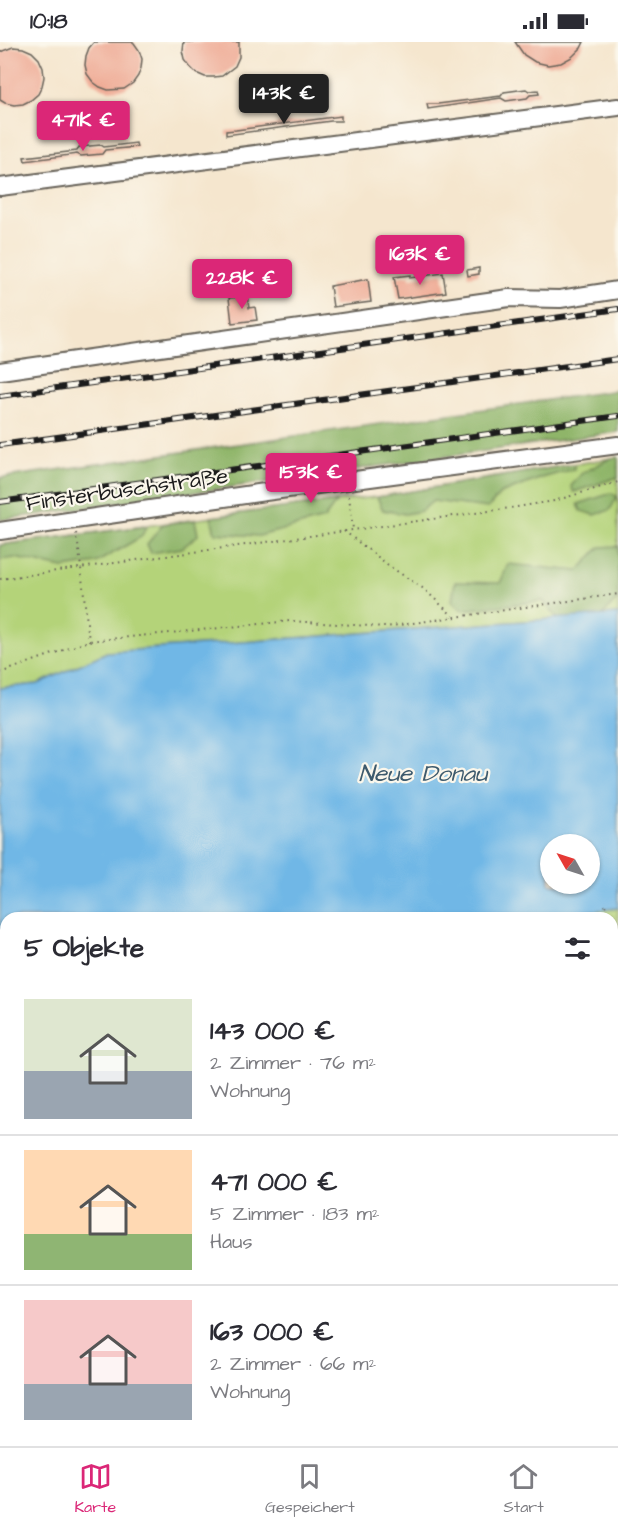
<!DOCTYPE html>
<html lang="de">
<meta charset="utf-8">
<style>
:root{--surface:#fff;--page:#f7f7f7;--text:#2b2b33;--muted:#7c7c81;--line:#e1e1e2;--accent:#db2777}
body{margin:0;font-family:"Architects Daughter",sans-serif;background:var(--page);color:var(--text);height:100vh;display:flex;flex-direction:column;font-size:22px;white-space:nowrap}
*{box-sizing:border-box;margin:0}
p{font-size:20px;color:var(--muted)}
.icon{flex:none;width:33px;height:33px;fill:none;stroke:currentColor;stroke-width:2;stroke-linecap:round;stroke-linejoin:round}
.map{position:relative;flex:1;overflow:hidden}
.details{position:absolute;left:0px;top:870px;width:618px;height:534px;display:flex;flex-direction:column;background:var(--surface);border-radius:18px 18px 0 0;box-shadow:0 2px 4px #0004}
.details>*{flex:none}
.needle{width:39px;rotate:309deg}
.buttons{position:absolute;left:540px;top:792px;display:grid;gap:12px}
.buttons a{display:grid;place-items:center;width:60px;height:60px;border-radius:50%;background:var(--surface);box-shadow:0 2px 4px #0004;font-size:30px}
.price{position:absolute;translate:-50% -51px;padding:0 14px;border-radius:6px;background:var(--accent);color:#fff;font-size:20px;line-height:39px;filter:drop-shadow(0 2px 3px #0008)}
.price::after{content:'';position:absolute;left:50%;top:36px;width:18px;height:14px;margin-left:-9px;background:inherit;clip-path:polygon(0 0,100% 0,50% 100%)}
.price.selected{background:#222;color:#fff}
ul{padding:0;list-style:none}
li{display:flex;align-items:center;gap:18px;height:150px;padding:0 24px}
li+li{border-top:2px solid var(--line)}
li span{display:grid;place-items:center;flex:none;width:168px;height:120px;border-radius:0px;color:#555}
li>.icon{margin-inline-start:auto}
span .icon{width:72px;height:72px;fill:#fffc;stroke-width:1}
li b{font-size:26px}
h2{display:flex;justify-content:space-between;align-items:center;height:72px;padding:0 24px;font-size:26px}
.status{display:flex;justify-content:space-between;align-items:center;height:42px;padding:0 30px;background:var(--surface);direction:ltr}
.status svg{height:16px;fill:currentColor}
.menu{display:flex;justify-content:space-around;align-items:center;height:84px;border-top:2px solid var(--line);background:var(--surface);font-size:16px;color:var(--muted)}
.menu a{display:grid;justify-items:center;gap:3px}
.menu .selected{color:var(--accent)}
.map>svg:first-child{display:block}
</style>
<div class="status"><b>10:18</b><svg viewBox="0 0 49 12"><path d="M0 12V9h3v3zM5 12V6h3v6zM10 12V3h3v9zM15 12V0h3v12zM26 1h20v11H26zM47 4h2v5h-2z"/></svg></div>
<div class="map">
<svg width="618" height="1404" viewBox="0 0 618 1404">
<rect width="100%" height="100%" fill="#fbf7ec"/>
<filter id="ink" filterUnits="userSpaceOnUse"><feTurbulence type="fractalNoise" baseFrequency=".0167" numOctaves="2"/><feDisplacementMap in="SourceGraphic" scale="12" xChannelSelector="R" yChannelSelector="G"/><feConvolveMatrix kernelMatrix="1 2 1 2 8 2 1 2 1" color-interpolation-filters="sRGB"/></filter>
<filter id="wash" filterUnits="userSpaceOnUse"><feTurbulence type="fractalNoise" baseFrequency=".008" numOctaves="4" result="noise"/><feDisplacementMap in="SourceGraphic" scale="24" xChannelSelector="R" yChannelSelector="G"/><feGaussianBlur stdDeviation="1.35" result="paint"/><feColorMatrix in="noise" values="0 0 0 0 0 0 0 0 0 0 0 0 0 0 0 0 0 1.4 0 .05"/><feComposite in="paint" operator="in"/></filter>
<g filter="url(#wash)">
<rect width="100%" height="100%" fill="#f5e6ce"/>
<g fill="#b4d379" stroke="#68784a" stroke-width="1.5">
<polygon points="618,415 618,572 107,610 38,642 0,646 0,503 337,459 377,455"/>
<polygon points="618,866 618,1283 612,1284 612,876 537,876"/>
<polygon points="6,937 6,1387 0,1388 0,938"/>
</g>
<g fill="#8fb569" stroke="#566842" stroke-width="1.5">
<polygon points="618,348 618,390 0,478 0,436"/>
<polygon points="618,415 618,435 574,450 571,444 582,431 611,416"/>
<polygon points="574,422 574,427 542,436 500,452 488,466 433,459 421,469 405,472 383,468 377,455"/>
<polygon points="612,451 617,455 610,468 595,473 581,469 578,462"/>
<polygon points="337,459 324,477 259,494 215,491 211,475"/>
<polygon points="195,478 198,493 182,506 151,511 147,502 163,482"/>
<polygon points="147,484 141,495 96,521 63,526 15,516 0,518 0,503"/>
<polygon points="618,504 618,556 602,574 558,577 543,559 462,568 452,559 455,540 500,541 508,522 578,529 600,505"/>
<polygon points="618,910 618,986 612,985 612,914"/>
<polygon points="0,1050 6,1054 6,1217 0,1218"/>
<polygon points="618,1057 618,1097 612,1102 612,1061"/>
<polygon points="618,1130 618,1189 612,1191 612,1132"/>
<polygon points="6,1243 6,1381 0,1382 0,1244"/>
</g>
<g fill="#6fb7e6" stroke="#466a81" stroke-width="1.5" fill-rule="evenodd">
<path d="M 618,572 L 618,866 L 537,876 L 6,876 L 6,937 L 0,938 L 0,646 L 38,642 L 107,610 ZM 550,802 L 590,802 L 590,842 L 550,842 Z"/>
<polygon points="618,1283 618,1404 0,1404 0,1388 6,1387 6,1398 612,1398 612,1284"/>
</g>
<g id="blocks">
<g fill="#efaa94">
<polygon points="94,0 133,0 134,1 139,8 142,17 141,26 138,34 133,41 124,47 108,48 100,45 93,40 87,32 85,23 86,14 89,6"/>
<polygon points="184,0 239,0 239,15 235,24 222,34 214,35 205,35 196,31 190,25 185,18 183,9"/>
<polygon points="515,0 584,0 581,6 572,15 561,21 548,23 535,20 524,13"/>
<polygon points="13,5 23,6 32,10 39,17 43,26 44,35 42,44 38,52 31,58 23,62 14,63 5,61 0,58 0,10"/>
<polygon points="526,47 529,49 538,48 539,52 530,53 527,56 506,59 501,56 428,67 427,62 438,62 501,54 504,50"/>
<polygon points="341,74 341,79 331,79 226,93 226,89 236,88"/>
<polygon points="136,101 137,105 105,108 102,112 81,114 77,112 25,119 24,115 77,109 79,105 101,103 104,105"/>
<polygon points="479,226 479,232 468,234 467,228"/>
<polygon points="443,231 446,250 398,257 394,235 410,233 410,236"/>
<polygon points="368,237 371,260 333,265 330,244"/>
<polygon points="247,254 249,266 255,265 257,278 232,281 229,256"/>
</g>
</g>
</g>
<g filter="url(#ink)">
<use href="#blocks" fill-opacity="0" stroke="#68635a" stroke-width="1.5"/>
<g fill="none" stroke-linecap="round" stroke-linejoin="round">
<defs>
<g id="minor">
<polyline points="0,145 618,65"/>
<polyline points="0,329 509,256 560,257 618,248"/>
<polyline points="0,489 265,450 618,403"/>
</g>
</defs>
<use href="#minor" stroke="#68635a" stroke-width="20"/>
<g stroke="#68635a" stroke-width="2" stroke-dasharray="1.5 4.5" stroke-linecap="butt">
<polyline points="349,454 353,487"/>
<polyline points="344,489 392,526 424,547 453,574"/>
<polyline points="76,491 79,508 89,599"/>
<polyline points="0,537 504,467 554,459 618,440"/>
<polyline points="0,631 89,599 290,579 385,585 618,552"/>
<polyline points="605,863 607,868"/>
<polyline points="612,876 618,876"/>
<polyline points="0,953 6,952"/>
<polyline points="0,966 6,961"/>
<polyline points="0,980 3,1009"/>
<polyline points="0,1006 3,1009 6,1034"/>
<polyline points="612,1012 618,1017"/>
<polyline points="0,1030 6,1030"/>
<polyline points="612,1034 618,1033"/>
<polyline points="0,1043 6,1047"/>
<polyline points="612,1054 618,1049"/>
<polyline points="0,1124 6,1122"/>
<polyline points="612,1201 618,1200"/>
<polyline points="0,1227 6,1227"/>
<polyline points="612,1244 618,1243"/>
<polyline points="612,1265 618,1264"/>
<polyline points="0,1306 6,1306"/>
</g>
<use href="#minor" stroke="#fff" stroke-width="16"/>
<defs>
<g id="rail">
<polyline points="0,354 618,267"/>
<polyline points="0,403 618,317"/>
<polyline points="0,460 618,374"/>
</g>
</defs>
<use href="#rail" stroke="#1c1c1c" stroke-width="6"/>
<use href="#rail" stroke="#fbf7ec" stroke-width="4" stroke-dasharray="11" stroke-linecap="butt"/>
</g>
</g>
<g text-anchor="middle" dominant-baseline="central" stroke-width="4.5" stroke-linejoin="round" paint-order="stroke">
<g font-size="22" fill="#1c1c1c" stroke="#fbf7ec">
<text transform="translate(127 448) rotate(-8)">Finsterbuschstraße</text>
</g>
<g font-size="24" font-style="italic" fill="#3d5a6d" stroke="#fbf7ec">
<text x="423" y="732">Neue Donau</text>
</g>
</g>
</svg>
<div class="buttons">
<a><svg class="needle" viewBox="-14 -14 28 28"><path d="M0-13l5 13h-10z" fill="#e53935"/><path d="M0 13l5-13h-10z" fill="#7c7c81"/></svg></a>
</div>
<b class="price selected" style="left:284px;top:83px">143K €</b>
<b class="price" style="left:83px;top:110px">471K €</b>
<b class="price" style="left:420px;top:244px">163K €</b>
<b class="price" style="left:242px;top:268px">228K €</b>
<b class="price" style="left:311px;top:462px">153K €</b>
<section class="details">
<h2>5 Objekte<svg class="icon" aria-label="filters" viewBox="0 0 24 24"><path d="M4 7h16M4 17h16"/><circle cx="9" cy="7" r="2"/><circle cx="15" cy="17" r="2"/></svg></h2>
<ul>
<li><span style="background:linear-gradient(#dfe7d0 60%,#9aa5b1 0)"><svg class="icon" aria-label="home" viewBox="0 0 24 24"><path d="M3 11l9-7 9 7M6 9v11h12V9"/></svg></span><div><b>143 000 €</b><p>2 Zimmer · 76 m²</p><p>Wohnung</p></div></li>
<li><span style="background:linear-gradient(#ffd9b3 70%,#8fb573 0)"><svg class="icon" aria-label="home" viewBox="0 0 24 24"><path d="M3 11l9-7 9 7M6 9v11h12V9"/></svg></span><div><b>471 000 €</b><p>5 Zimmer · 183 m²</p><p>Haus</p></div></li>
<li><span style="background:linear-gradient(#f6c9c9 70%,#9aa5b1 0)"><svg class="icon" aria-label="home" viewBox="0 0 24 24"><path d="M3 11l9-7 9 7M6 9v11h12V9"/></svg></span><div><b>163 000 €</b><p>2 Zimmer · 66 m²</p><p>Wohnung</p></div></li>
</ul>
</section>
</div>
<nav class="menu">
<a class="selected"><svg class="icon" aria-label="map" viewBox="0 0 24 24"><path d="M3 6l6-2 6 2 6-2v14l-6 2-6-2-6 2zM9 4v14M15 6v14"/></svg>Karte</a>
<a><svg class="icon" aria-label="saved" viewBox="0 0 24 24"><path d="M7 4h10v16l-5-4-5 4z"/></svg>Gespeichert</a>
<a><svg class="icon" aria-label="home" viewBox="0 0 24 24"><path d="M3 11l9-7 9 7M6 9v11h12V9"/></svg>Start</a>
</nav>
